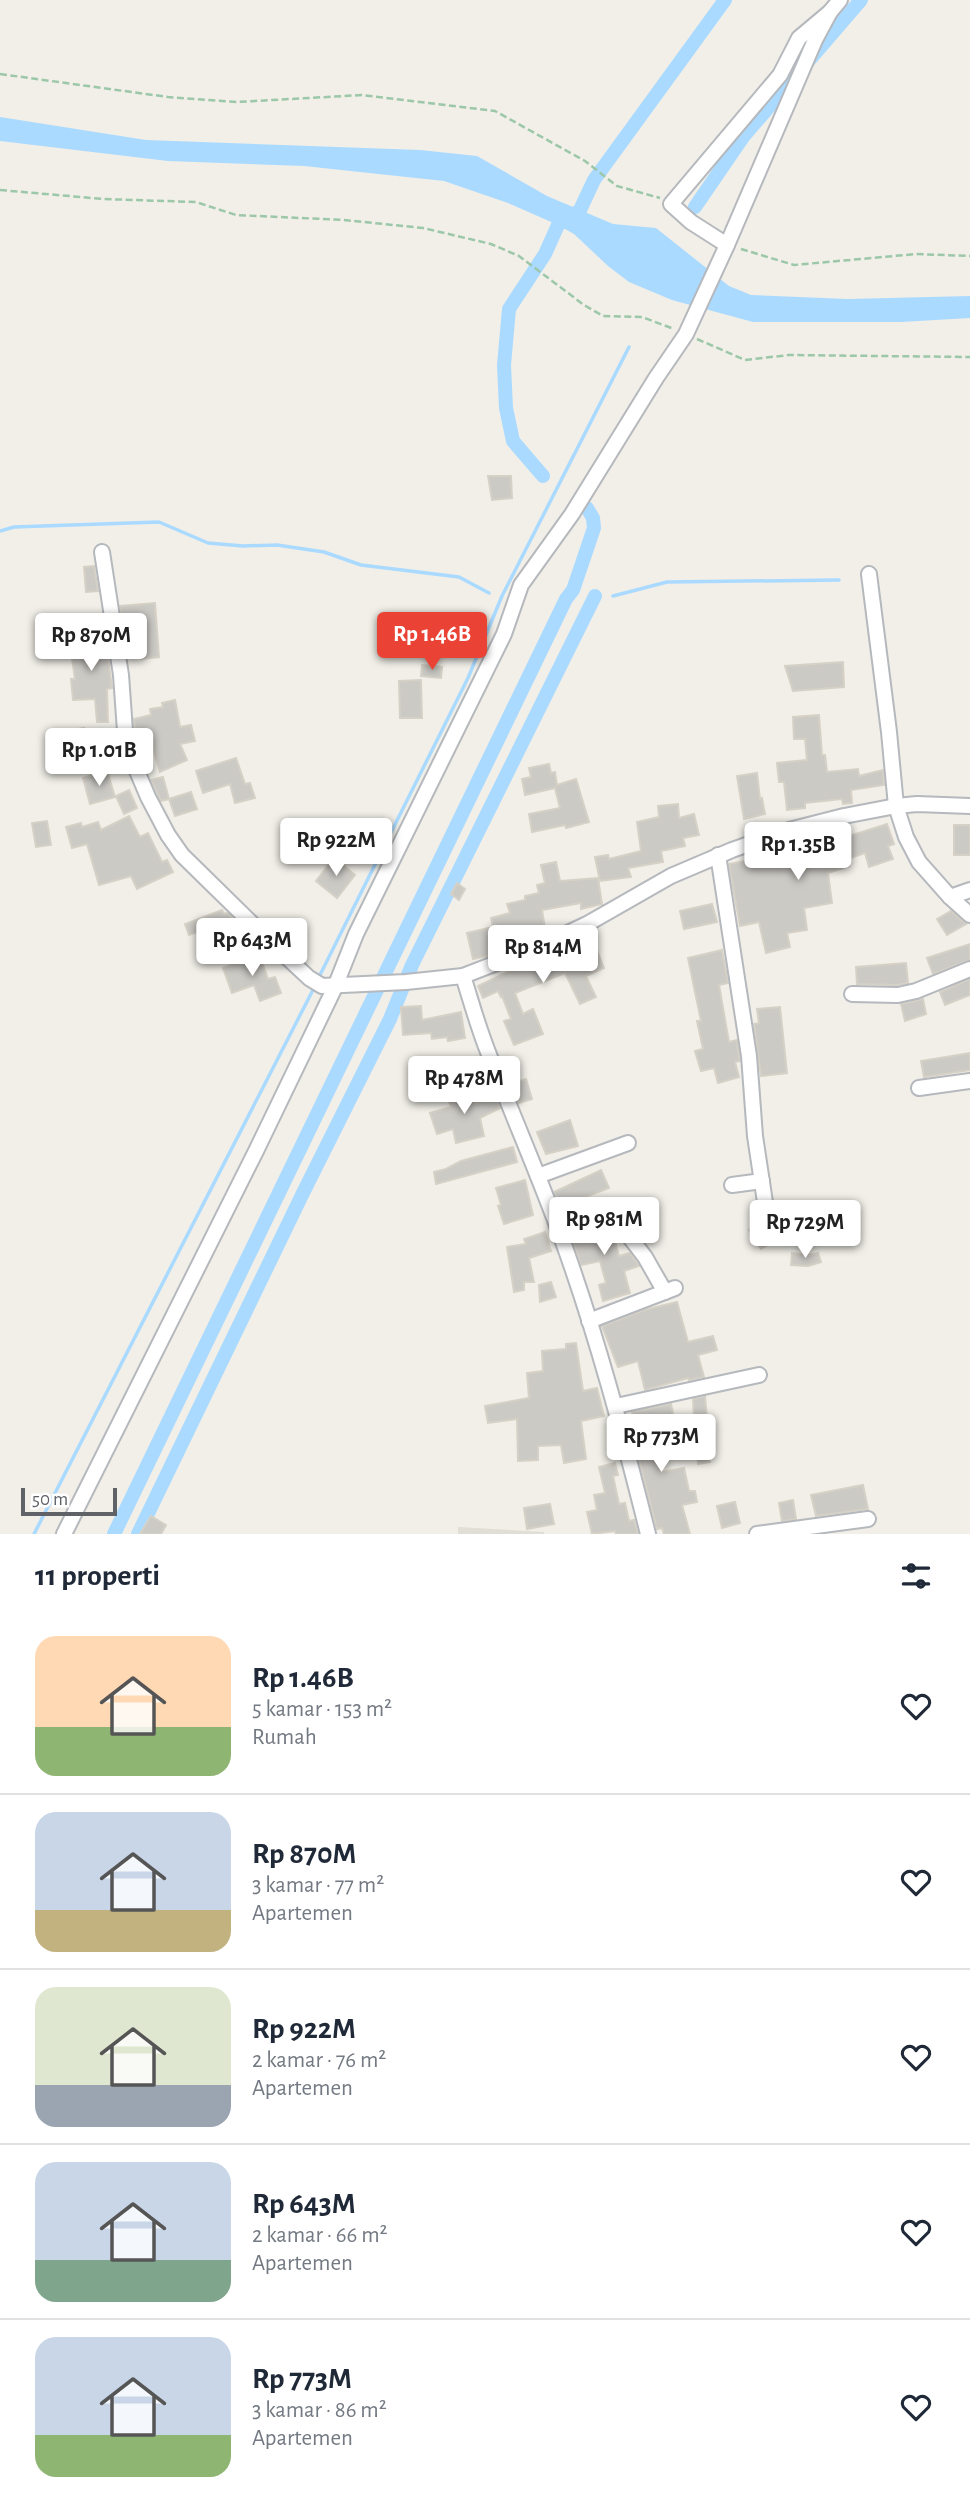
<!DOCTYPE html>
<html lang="id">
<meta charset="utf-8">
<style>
:root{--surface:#fff;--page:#f6f6f7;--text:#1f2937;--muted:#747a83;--line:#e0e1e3;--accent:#ea4335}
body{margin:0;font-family:"Alegreya Sans",sans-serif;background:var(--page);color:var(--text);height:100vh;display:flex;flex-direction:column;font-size:26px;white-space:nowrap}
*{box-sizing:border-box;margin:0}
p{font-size:23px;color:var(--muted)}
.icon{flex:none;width:38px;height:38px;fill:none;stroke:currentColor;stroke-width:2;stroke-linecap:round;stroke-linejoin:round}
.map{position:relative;height:1534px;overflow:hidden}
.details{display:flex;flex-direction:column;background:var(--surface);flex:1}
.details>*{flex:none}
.scale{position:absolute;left:21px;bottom:18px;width:96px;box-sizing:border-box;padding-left:7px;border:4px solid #5f6368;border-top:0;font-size:19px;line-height:24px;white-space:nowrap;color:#5f6368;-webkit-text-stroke:5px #fff;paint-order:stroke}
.price{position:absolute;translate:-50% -60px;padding:0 16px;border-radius:7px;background:#fff;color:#222;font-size:23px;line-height:46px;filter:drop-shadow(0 2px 4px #0008)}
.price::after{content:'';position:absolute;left:50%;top:42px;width:21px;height:16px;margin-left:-10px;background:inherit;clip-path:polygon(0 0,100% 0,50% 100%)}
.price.selected{background:var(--accent);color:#fff}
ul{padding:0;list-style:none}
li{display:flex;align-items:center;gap:21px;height:175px;padding:0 35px}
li+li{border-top:2px solid var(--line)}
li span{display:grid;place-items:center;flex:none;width:196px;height:140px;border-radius:21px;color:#555}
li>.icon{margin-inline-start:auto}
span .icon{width:84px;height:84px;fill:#fffc;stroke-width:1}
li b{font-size:30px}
h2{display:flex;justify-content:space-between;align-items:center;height:84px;padding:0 35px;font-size:30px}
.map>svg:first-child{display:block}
</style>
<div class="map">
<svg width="970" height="1534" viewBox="0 0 970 1534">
<rect width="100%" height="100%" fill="#f1efe8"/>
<polygon fill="#e1ded6" points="458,1527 544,1532 544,1534 458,1534"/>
<polygon fill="#aadaff" points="0,117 146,140 420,150 477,156 547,196 613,224 656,228 729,286 751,295 848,299 970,296 970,318 901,322 753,322 672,300 629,282 608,266 574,234 558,225 508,203 444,181 304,166 168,161 0,141"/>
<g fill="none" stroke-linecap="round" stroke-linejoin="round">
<g stroke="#aadaff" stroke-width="3.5">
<polyline points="0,531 14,527 159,522 208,543 243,546 277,545 324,552 361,565 459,577 489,593"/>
<polyline points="613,596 667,582 839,580"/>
<polyline points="318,979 468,678 502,596 629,347"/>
<polyline points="34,1534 315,986"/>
</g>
<g stroke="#aadaff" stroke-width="14">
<polyline points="695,207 743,137 861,0"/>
<polyline points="543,476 513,441 506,408 504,365 509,309 545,254 558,225 580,210 594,180 725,0"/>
<polyline points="114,1534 566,599 573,590 594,528 593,518 587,508"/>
<polyline points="138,1534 302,1195 390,1019 412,965 595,596"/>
</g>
</g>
<g fill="#cccac5" stroke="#d6d1c6" stroke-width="2">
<polygon points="488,476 511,476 512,498 492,500"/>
<polygon points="94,566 98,591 86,592 84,567"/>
<polygon points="155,603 159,657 141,659 140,655 128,655 120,606"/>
<polygon points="105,635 112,688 107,689 108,722 97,722 95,699 73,700 71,679 75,679 69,638 87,636 87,639"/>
<polygon points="843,662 844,687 793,691 785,666"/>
<polygon points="422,665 442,667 441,678 421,676"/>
<polygon points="421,680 422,718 400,718 399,681"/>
<polygon points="175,700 180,727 191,725 195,741 180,744 187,760 160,772 152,746 138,749 134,719 151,715 150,709 163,707 162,703"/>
<polygon points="819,715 822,755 825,755 827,772 858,769 859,776 883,770 884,785 851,790 852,803 843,804 842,799 805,803 805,808 787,810 784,782 779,782 777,763 807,760 805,739 794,739 793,717"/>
<polygon points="84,728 88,748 65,752 62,732"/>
<polygon points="236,758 245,784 250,783 255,798 235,803 230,784 203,793 196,771"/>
<polygon points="549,764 551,773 555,772 557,785 576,779 589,822 566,828 565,825 532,832 529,814 560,808 555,788 525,795 522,779 531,777 529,768"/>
<polygon points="107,771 115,797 90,804 83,778"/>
<polygon points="757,773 760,799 762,798 765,814 744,819 737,776"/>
<polygon points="163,777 169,799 161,801 151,780"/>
<polygon points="129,790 137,808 124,814 116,796"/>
<polygon points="191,792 197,809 175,816 169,799"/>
<polygon points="678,804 679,818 694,814 699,835 683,838 685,846 661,851 663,862 628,868 631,877 600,881 595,857 608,855 609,859 641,851 637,822 659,817 658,806"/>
<polygon points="129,816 140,837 148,833 162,862 167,860 173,872 137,889 131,876 99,885 87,844 72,848 66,827 81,823 82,827 98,822 101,830"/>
<polygon points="47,821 51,845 36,847 32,823"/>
<polygon points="887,824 894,844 888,846 893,859 869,867 865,853 847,859 849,866 828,873 832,903 804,908 807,930 787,933 790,947 766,953 759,922 740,926 729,864 750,860 748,855 772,846 774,856 789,854 790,859 825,852 819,832 836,828 840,839"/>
<rect x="954" y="825" width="16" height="30"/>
<polygon points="334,858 355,875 337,898 316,881"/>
<polygon points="556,862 560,881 598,878 602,904 581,909 581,903 542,910 545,928 512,936 513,940 489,946 491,955 473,959 467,933 493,927 491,918 510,913 507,904 525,900 525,896 539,893 537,885 545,883 541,865"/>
<polygon points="457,883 465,889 459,900 451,894"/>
<polygon points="712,904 717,922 684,929 680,911"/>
<polygon points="222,910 224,914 227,913 230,915 234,926 236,926 240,942 213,949 208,928 189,935 185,924"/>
<polygon points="951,911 966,924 947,935 937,919"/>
<polygon points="572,943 575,951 594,943 604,968 586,976 596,997 580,1004 565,973 515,993 523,1014 533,1009 543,1034 514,1045 504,1021 511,1019 502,996 501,997 498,991 483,998 478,986 514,969 560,952 559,949"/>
<polygon points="970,944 970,960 933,974 927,958"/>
<polygon points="722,950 728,983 719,985 729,1042 737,1040 740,1061 735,1062 739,1077 718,1083 714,1068 701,1071 695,1051 703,1049 697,1021 701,1021 688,958"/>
<polygon points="259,954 268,979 275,977 281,993 260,1001 254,985 232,993 223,968"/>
<polygon points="906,963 908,983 897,985 857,984 856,967"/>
<polygon points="970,979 970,995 945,1005 940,992"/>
<polygon points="923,999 926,1014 905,1021 901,1004"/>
<polygon points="421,1006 422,1020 461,1012 465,1038 448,1041 447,1037 432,1039 431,1033 403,1035 401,1007"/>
<polygon points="780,1007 787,1073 761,1076 754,1024 759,1023 757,1009"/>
<polygon points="970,1053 970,1070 924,1077 921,1061"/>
<polygon points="526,1079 532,1099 519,1103 511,1084"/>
<polygon points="470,1090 475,1104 494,1094 500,1108 480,1118 484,1136 456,1143 453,1129 437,1134 430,1113 451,1107 448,1099"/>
<polygon points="570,1120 578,1146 546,1154 537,1132"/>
<polygon points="513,1147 517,1162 436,1184 434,1172 446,1169 461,1161"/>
<polygon points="601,1170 609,1188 560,1207 554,1192"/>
<polygon points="525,1180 533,1215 504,1224 498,1206 501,1205 496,1188"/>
<polygon points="601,1220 606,1222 615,1234 613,1234 619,1256 630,1253 639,1266 624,1271 630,1293 603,1301 599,1285 606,1283 600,1261 581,1265 569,1230"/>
<polygon points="759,1224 761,1228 768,1231 774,1241 761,1249 749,1230"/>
<polygon points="545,1232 551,1251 529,1258 534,1282 524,1282 524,1290 514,1292 507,1247 526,1244 524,1239"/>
<polygon points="792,1253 809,1255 818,1253 821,1262 808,1266 791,1265"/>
<polygon points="551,1282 556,1297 540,1302 539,1285"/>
<polygon points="677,1302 688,1342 713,1336 717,1350 698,1355 704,1377 689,1380 688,1378 645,1390 638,1361 618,1367 602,1326 644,1310"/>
<polygon points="576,1343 583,1391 597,1388 604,1416 581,1421 586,1459 564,1463 561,1445 538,1446 538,1460 518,1461 517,1419 488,1423 485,1406 529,1398 527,1373 543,1371 542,1351 566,1349 566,1344"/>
<polygon points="705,1396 707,1418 694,1419 693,1399"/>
<polygon points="671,1404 674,1418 657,1421 660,1436 654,1438 662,1472 684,1468 689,1491 695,1491 697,1502 682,1505 690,1534 664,1534 662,1528 657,1529 631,1428 635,1427 632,1412"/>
<polygon points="706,1437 710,1462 698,1464 696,1438"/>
<polygon points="615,1463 618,1475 613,1476 619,1504 625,1503 629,1521 634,1520 638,1534 616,1534 615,1531 592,1534 587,1512 597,1510 594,1495 605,1493 599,1467"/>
<polygon points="863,1485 868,1509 816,1516 811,1495"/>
<polygon points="793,1500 796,1519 782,1521 779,1503"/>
<polygon points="735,1502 740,1523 722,1528 717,1506"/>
<polygon points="550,1504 554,1524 527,1529 524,1508"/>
<polygon points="151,1516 166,1525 161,1534 140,1534"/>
</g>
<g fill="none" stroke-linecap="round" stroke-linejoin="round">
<defs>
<g id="street">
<polyline points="727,245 691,222 671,204 780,75 799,38 830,12 840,0"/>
<polyline points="102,552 121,675 126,745 148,797 168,835 182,855 279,950 309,978 322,986 406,982 463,976 538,947 587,924 671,876 732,850 789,830 844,816 896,806 917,804 970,806"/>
<polyline points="869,574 889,732 896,806 906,837 919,862 950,897 970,915"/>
<polyline points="718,855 749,1056 755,1136 768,1222"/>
<polyline points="950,897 970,890"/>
<path d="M 463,976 C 471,1001 478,1027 488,1052 C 512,1114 539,1176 562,1239 C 597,1336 623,1434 648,1534"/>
<polyline points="852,994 898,995 916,991 970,969"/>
<polyline points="919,1088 970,1081"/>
<polyline points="538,1176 628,1143"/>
<polyline points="732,1185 762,1181"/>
<polyline points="557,1225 592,1210 603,1210 612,1214 645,1257 665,1292"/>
<polyline points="589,1321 675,1288"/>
<polyline points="616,1406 759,1375"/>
<polyline points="64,1534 256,1151 335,987 356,934 504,634 521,585 572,514 656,378 686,334 727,245 815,40 830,12"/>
<polyline points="757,1534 868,1519"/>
</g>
</defs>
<use href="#street" stroke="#b5b8bc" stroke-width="18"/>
<g stroke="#9cc7a9" stroke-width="2.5" stroke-dasharray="7 3.5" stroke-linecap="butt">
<polyline points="0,74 168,97 237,102 362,95 495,111 585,161 617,186 660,198"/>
<polyline points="0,190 103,199 196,202 236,215 344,220 423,228 491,244 519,256 584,305 603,316 642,317 674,329"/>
<polyline points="741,249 794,265 916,254 970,256"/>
<polyline points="697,339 745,360 789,355 970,357"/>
</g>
<use href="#street" stroke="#fff" stroke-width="14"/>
</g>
</svg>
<div class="scale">50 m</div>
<b class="price selected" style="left:432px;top:672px">Rp 1.46B</b>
<b class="price" style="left:91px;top:673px">Rp 870M</b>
<b class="price" style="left:99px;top:788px">Rp 1.01B</b>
<b class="price" style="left:336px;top:878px">Rp 922M</b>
<b class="price" style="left:798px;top:882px">Rp 1.35B</b>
<b class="price" style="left:252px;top:978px">Rp 643M</b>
<b class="price" style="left:543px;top:985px">Rp 814M</b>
<b class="price" style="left:464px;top:1116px">Rp 478M</b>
<b class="price" style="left:604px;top:1257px">Rp 981M</b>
<b class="price" style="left:805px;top:1260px">Rp 729M</b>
<b class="price" style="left:661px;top:1474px">Rp 773M</b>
</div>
<section class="details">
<h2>11 properti<svg class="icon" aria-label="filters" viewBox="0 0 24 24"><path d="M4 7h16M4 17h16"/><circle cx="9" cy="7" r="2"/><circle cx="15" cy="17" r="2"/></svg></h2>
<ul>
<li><span style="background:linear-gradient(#ffd9b3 65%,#8fb573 0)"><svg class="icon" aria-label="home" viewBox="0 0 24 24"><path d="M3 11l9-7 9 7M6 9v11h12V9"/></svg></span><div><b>Rp 1.46B</b><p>5 kamar · 153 m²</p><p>Rumah</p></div><svg class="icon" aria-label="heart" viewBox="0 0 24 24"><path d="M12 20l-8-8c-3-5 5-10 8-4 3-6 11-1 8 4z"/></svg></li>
<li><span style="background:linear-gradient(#c9d6e8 70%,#c2b280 0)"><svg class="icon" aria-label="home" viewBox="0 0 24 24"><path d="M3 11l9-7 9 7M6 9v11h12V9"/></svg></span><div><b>Rp 870M</b><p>3 kamar · 77 m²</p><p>Apartemen</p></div><svg class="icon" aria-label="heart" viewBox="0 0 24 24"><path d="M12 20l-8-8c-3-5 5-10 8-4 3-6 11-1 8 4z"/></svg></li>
<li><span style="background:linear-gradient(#dfe7d0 70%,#9aa5b1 0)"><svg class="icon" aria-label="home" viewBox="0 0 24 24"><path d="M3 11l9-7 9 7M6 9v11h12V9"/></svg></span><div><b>Rp 922M</b><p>2 kamar · 76 m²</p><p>Apartemen</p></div><svg class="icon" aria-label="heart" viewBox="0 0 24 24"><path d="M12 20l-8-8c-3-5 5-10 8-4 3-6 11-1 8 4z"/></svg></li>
<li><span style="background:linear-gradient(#c9d6e8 70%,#7fa58c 0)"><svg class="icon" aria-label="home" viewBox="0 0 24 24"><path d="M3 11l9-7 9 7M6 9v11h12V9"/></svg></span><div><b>Rp 643M</b><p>2 kamar · 66 m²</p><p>Apartemen</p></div><svg class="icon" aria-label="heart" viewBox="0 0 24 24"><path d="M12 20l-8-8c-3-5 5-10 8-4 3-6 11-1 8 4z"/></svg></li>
<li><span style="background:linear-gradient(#c9d6e8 70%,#8fb573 0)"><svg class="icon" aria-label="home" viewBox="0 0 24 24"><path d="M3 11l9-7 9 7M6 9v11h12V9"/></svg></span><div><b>Rp 773M</b><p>3 kamar · 86 m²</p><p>Apartemen</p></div><svg class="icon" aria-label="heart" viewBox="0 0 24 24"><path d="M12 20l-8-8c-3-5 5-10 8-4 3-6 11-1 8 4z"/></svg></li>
</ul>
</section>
